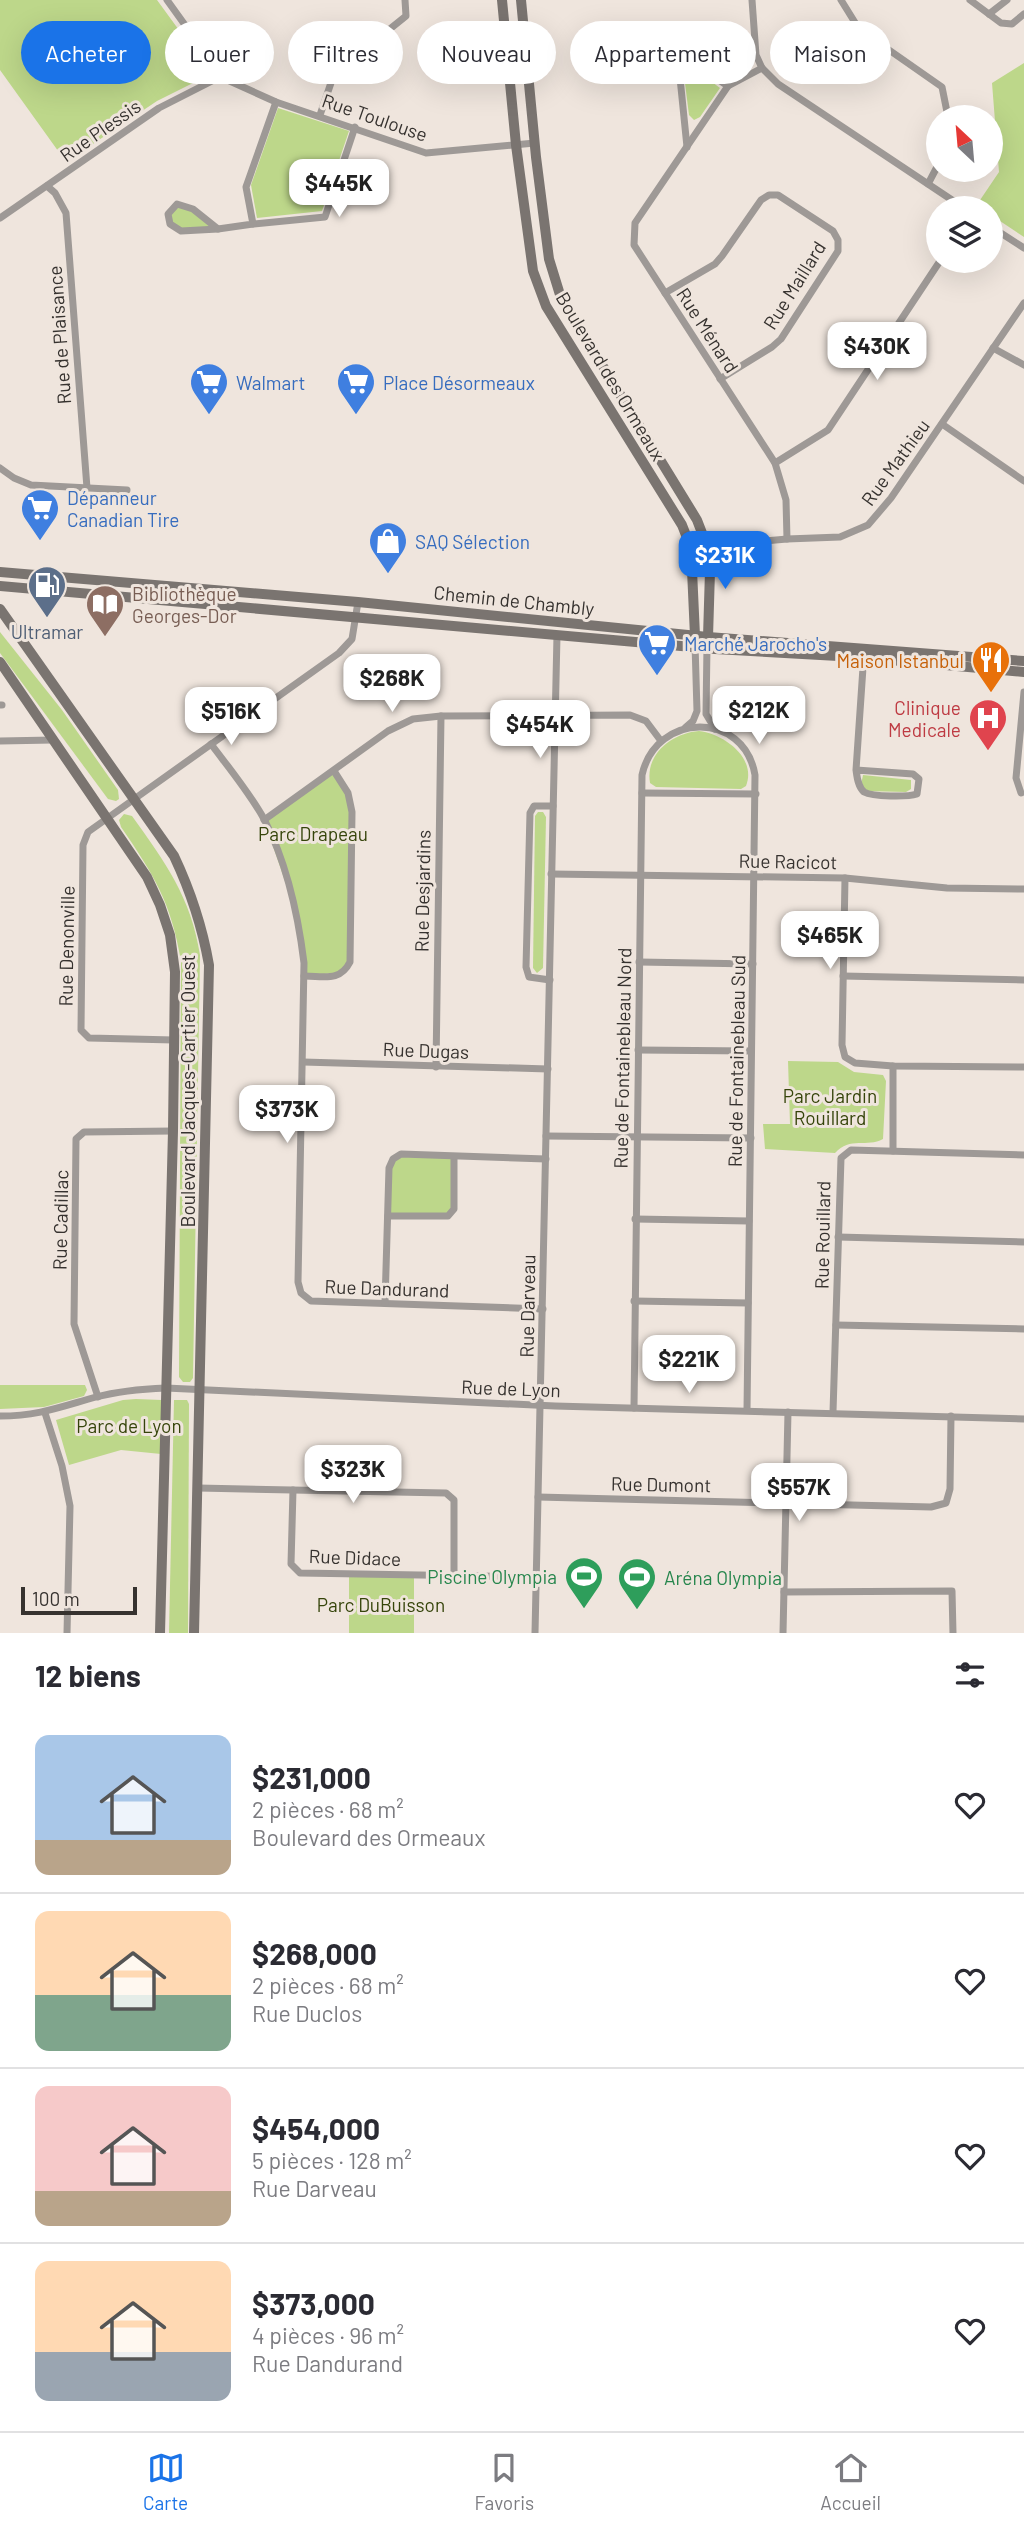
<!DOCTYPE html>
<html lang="fr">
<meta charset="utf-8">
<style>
:root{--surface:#fff;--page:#f2f2f3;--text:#2b2b33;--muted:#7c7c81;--line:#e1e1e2;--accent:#1a73e8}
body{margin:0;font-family:Barlow,sans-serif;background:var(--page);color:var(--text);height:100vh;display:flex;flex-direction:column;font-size:26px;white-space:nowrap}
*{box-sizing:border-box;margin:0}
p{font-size:23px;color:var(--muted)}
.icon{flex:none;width:38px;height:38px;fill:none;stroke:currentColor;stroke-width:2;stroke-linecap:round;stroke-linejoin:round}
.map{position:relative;height:1633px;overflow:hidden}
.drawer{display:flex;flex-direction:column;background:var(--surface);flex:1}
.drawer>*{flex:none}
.top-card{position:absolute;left:21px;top:21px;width:984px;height:63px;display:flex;gap:14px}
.needle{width:46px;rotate:334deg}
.controls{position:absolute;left:926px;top:105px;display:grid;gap:14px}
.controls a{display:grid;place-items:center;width:77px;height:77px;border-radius:50%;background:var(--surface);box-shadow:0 7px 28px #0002;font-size:35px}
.scale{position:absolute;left:21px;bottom:18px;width:116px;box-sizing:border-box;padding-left:7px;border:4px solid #36322f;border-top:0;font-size:19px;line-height:24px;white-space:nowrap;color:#36322f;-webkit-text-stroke:5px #efe5dd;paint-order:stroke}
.price{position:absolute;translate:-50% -60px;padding:0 16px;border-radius:14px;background:#fff;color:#222;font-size:23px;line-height:46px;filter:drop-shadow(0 2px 4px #0008)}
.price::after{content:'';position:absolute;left:50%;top:42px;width:21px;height:16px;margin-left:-10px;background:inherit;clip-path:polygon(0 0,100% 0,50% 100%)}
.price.selected{background:var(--accent);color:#fff}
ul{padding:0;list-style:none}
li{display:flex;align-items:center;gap:21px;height:175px;padding:0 35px}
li+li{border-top:2px solid var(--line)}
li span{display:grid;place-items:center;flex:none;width:196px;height:140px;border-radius:14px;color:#555}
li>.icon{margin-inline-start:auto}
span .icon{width:84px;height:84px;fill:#fffc;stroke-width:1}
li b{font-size:30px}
h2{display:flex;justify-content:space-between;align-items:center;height:84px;padding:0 35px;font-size:30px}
.pill{padding:0 24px;border-radius:32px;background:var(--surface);box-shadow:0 7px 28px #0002;font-size:24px;line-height:63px}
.pill.selected{background:var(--accent);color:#fff}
.tabs{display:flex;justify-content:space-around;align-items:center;height:98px;border-top:2px solid var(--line);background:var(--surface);font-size:19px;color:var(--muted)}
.tabs a{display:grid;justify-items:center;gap:4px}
.tabs .selected{color:var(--accent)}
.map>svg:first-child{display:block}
</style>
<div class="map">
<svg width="1024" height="1633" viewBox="0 0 1024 1633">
<rect width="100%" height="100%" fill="#efe5dd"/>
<g fill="#bdd78a">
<polygon points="0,0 157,0 211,74 157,101 66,162 0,70"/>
<polygon points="1024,63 1024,237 991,215 990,208 980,208 976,206 999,172 992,83"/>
<polygon points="692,67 720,88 700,117 694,120 689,115 684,75 687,69"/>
<polygon points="278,108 349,131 322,211 257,218 251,185"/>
<polygon points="178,206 192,210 213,227 181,230 172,223 170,215"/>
<polygon points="0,632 62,710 118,790 119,799 116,801 108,799 0,653"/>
<path d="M 699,731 C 724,734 757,758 746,786 L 741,789 L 656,787 L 650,783 C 645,754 672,733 699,731 Z"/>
<polygon points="334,771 348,793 352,812 350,962 345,972 304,976 299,922 264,820"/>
<polygon points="863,775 911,780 911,789 906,792 865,791 861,785"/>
<polygon points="538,812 543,812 546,817 543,968 537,973 533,968 535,816"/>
<path d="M 124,814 L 132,816 C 165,862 191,897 200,955 L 193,1378 L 190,1382 L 183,1382 L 179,1377 L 181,961 C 171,902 154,875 121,827 L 119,820 Z"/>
<path d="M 788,1061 L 838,1062 L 854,1072 L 883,1075 L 886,1081 L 883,1139 C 867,1148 850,1136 835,1153 L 765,1149 L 763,1124 L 790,1124 Z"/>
<polygon points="401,1154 454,1157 454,1209 448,1216 388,1216 389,1168"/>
<polygon points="0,1385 85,1385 87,1390 84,1396 44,1407 0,1409"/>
<polygon points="136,1399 162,1400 161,1454 121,1450 69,1465 56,1420 123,1400"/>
<polygon points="174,1400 187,1400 189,1404 188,1633 169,1633"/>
<polygon points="349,1574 414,1575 414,1633 349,1633"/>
</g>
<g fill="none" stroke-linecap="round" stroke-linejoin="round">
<g stroke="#9e9996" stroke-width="7">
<polyline points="167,0 223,78 276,102 426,153 535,143"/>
<polyline points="752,0 756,55 762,68 778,84 964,208"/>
<polyline points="841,0 859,29 942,87 948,117"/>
<polyline points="970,0 1001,23 1012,24 1024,14"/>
<polyline points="989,14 1007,0"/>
<polyline points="762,68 728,86 635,223 634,245 775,463 786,500 787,539"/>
<polyline points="320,115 334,74 406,16 405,0"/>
<polyline points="687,147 679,68 684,63 692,62 728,86"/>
<polyline points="928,184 938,165"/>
<polyline points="47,186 55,193 66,213 87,488"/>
<polygon points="177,204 193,209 218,229 181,231 170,224 168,214"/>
<polyline points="0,218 159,108 214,80 223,78"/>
<polyline points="253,224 325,217 355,127"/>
<polyline points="990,226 1024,248"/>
<polyline points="218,229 253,224 246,187 276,102"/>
<polyline points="665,293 715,264 722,256 761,200 769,195 778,195 833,231 838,240 838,251 781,339 772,347 720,379"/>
<polyline points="993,348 1024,365"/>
<polyline points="942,424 1024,481"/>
<polyline points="775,463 828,430 940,261"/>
<polyline points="0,468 14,478 31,485 127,490"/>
<polyline points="691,548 787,539 840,537 868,525 891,498 1024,303"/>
<polyline points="707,646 706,714 715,729"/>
<polyline points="0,705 2,705"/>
<polyline points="685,728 693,721 697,711 695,644"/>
<polyline points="0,741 53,740"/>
<path d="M 211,744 C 229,768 249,792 264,819 C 287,863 298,914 304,963 L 298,1282 L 301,1293 L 311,1301 L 543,1309"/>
<path d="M 856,770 L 913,774 L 919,779 L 917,794 C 908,797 873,797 864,792 C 858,787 857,777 856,770 L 864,653"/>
<polyline points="642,793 756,794"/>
<polyline points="1021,793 1016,778 1024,692"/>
<polyline points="264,820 388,731 413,719 441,716 630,715 646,721 661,741"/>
<polyline points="551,874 845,878 947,888 1024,889"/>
<polyline points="845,878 842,1045 845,1057 855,1063 893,1066 1024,1067"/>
<polyline points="639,962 753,964"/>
<path d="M 304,976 C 324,976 340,982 350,962 L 352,812 L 348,793 L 334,771"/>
<polyline points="843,976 1024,980"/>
<polyline points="550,980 529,977 526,967 530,813 534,806 553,806"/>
<polyline points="174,1040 89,1038 81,1030 83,845 88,832 339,653 352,639 358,602"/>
<polyline points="638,1050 751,1051"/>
<polyline points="303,1062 548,1069"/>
<polyline points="436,1067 441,716"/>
<polyline points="546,1136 751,1138"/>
<polyline points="893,1151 893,1066"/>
<polyline points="388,1216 448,1216 454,1209 454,1157"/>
<polyline points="635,1219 749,1221"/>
<polyline points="838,1237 1024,1242"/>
<polyline points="634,1301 748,1303"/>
<polyline points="385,1303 389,1168 393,1159 401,1154 546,1159"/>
<polyline points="836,1325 1024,1329"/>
<polyline points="98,1397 74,1324 76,1139 84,1132 173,1131"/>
<path d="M 634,1408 L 642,775 C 656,712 744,710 755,775 L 747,1410"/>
<polyline points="833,1412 841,1158 851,1150 1024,1155"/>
<polyline points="45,1413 62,1466 70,1506 67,1633"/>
<path d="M 0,1416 C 38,1416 60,1407 96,1397 C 119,1391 142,1389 166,1388 L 555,1406 L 1024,1419"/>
<polyline points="198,1488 446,1493 454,1500 454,1574"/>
<polyline points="293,1490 291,1564 300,1573 536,1577"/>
<polyline points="538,1497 931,1507 946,1503 950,1489 951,1416"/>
<polyline points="784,1592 952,1591 953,1633"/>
<polyline points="535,1633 557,635"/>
<polyline points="783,1633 788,1412"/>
</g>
<g stroke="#7a7470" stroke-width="10">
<polyline points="502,0 516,145 533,271 546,306 682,525 691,548 695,636"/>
<polyline points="521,0 536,157 549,259 561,298 697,520 707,546 710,571 708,637"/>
<polyline points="0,572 358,602 708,637 1024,661"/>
<polyline points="0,586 715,649 856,657 1024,672"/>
<path d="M 0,609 L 174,856 C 191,892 202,925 209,965 L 194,1633"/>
<polyline points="0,662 147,877 160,905 170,935 175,972 173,1131 160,1633"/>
</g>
</g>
<defs>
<symbol id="supermarket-pin" viewBox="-11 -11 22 30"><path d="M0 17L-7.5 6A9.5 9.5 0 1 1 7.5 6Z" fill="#3f7fe0" stroke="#efe5dd"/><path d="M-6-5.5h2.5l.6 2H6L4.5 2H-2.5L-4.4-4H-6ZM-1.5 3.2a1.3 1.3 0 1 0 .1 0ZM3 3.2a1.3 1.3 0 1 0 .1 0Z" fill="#fff"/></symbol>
<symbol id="shop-pin" viewBox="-11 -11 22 30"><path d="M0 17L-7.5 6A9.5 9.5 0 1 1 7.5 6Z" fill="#3f7fe0" stroke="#efe5dd"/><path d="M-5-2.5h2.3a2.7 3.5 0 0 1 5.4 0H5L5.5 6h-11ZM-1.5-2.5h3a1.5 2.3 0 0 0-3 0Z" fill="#fff"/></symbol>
<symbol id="fuel-pin" viewBox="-11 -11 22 30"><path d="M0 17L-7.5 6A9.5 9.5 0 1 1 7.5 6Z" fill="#5c6f8a" stroke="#efe5dd"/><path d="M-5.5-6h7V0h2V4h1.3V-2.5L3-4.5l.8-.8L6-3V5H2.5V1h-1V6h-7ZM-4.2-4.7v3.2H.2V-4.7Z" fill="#fff"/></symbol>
<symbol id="library-pin" viewBox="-11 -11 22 30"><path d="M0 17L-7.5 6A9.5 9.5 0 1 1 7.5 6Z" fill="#8d6e63" stroke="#efe5dd"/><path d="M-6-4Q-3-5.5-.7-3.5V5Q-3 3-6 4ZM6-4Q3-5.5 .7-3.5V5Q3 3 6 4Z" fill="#fff"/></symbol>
<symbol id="restaurant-pin" viewBox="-11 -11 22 30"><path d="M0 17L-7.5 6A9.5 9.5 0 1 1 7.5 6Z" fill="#e8710a" stroke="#efe5dd"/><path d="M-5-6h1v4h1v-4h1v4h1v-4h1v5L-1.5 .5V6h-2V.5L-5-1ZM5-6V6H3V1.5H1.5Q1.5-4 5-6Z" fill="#fff"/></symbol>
<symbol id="hospital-pin" viewBox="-11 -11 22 30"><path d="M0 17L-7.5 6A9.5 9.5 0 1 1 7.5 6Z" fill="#e0444e" stroke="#efe5dd"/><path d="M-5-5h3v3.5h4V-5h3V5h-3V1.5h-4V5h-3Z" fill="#fff"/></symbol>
<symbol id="stadium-pin" viewBox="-11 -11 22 30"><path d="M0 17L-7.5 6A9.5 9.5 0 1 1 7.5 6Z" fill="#2e9e5b" stroke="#efe5dd"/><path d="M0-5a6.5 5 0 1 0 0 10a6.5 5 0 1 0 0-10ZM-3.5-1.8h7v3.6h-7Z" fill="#fff"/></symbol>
</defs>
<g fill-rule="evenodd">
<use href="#supermarket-pin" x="187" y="360" width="44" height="60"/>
<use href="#supermarket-pin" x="334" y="360" width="44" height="60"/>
<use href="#supermarket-pin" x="18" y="486" width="44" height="60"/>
<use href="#shop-pin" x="366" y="519" width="44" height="60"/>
<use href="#fuel-pin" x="25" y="563" width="44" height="60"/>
<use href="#library-pin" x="83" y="582" width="44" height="60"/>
<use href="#supermarket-pin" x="635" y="621" width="44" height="60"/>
<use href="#restaurant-pin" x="969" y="638" width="44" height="60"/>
<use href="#hospital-pin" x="966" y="696" width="44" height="60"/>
<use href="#stadium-pin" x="562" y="1554" width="44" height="60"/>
<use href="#stadium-pin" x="615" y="1555" width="44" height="60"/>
</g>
<g text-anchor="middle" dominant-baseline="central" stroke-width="6" stroke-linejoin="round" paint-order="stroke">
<g font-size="19" fill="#36322f" stroke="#efe5dd">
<text transform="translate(375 117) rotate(19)">Rue Toulouse</text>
<text transform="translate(100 130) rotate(-35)">Rue Plessis</text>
<text transform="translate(794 285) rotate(-58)">Rue Maillard</text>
<text transform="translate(708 330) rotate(57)">Rue Ménard</text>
<text transform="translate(59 335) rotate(-94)">Rue de Plaisance</text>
<text transform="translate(611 376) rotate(59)">Boulevard des Ormeaux</text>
<text transform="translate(895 462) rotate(-54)">Rue Mathieu</text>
<text transform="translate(514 600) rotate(6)">Chemin de Chambly</text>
<text transform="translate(788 861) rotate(1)">Rue Racicot</text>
<text transform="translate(422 891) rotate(-89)">Rue Desjardins</text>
<text transform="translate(66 946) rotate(-89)">Rue Denonville</text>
<text transform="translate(426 1050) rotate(2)">Rue Dugas</text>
<text transform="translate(622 1058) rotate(-89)">Rue de Fontainebleau Nord</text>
<text transform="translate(736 1061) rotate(-89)">Rue de Fontainebleau Sud</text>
<text transform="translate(187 1091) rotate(-90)">Boulevard Jacques-Cartier Ouest</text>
<text transform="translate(60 1220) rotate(-89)">Rue Cadillac</text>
<text transform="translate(822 1235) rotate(-89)">Rue Rouillard</text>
<text transform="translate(387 1288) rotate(2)">Rue Dandurand</text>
<text transform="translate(527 1306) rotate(-89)">Rue Darveau</text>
<text transform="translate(511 1388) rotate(2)">Rue de Lyon</text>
<text transform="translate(661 1484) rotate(1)">Rue Dumont</text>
<text transform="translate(355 1557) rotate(2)">Rue Didace</text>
</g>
<g font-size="19" fill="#366cbe" stroke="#efe5dd" text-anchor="start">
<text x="236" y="382">Walmart</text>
<text x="383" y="382">Place Désormeaux</text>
<text x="67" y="497">Dépanneur<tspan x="67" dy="22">Canadian Tire</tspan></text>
<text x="415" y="541">SAQ Sélection</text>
<text x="684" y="643">Marché Jarocho's</text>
</g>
<g font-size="19" fill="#785e54" stroke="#efe5dd" text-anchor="start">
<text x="132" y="593">Bibliothèque<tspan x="132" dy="22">Georges-Dor</tspan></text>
</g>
<g font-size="19" fill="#4e5e75" stroke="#efe5dd">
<text x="47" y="631">Ultramar</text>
</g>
<g font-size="19" fill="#c56008" stroke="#efe5dd" text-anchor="end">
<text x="964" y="660">Maison Istanbul</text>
</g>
<g font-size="19" fill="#be3a42" stroke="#efe5dd" text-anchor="end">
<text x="961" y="707">Clinique<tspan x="961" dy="22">Medicale</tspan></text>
</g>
<g font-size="19" fill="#35440a" stroke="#efe5dd">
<text x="313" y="833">Parc Drapeau</text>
<text x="830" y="1095">Parc Jardin<tspan x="830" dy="22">Rouillard</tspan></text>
<text x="129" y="1425">Parc de Lyon</text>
<text x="381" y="1604">Parc DuBuisson</text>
</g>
<g font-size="19" fill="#27864d" stroke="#efe5dd" text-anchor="end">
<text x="557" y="1576">Piscine Olympia</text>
<text x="664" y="1577" text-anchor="start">Aréna Olympia</text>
</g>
</g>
</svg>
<div class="controls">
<a><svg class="needle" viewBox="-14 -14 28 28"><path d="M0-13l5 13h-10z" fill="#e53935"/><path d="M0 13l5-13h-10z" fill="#7c7c81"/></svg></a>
<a><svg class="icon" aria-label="layers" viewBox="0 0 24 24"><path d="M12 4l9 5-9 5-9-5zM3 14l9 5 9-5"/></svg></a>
</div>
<div class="scale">100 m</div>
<b class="price" style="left:339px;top:219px">$445K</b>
<b class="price" style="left:877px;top:382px">$430K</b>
<b class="price selected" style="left:725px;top:591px">$231K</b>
<b class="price" style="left:392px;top:714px">$268K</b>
<b class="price" style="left:759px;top:746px">$212K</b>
<b class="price" style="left:231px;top:747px">$516K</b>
<b class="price" style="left:540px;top:760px">$454K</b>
<b class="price" style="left:830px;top:971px">$465K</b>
<b class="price" style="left:287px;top:1145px">$373K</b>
<b class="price" style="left:689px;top:1395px">$221K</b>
<b class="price" style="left:353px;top:1505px">$323K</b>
<b class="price" style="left:799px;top:1523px">$557K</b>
<div class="top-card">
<a class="pill selected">Acheter</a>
<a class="pill">Louer</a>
<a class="pill">Filtres</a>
<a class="pill">Nouveau</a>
<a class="pill">Appartement</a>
<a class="pill">Maison</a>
</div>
</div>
<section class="drawer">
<h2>12 biens<svg class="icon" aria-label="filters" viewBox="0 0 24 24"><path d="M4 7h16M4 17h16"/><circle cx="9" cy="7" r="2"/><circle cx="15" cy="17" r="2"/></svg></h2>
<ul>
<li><span style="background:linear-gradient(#a9c7e8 75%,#b9a48a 0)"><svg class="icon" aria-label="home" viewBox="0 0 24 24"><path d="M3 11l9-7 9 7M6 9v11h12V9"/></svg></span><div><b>$231,000</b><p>2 pièces · 68 m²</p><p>Boulevard des Ormeaux</p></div><svg class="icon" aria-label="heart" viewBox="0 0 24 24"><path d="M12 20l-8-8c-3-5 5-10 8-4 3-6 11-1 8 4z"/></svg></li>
<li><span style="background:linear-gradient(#ffd9b3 60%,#7fa58c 0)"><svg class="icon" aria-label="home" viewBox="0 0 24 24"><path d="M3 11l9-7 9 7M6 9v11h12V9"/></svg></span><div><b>$268,000</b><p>2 pièces · 68 m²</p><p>Rue Duclos</p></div><svg class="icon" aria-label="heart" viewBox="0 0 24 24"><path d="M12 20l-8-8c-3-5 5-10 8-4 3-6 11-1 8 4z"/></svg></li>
<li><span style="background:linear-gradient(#f6c9c9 75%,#b9a48a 0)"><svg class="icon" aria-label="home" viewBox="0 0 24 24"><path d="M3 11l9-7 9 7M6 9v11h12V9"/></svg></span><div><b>$454,000</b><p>5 pièces · 128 m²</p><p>Rue Darveau</p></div><svg class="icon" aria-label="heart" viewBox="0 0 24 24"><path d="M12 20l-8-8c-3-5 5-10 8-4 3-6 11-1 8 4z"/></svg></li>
<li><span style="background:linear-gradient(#ffd9b3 65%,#9aa5b1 0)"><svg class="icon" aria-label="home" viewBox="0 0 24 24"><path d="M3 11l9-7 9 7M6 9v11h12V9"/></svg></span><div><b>$373,000</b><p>4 pièces · 96 m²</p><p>Rue Dandurand</p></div><svg class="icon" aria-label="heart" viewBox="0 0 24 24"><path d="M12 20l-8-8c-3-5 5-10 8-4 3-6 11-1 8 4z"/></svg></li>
</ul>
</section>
<nav class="tabs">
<a class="selected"><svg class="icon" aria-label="map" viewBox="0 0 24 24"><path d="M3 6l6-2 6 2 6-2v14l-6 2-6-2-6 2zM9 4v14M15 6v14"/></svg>Carte</a>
<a><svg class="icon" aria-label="saved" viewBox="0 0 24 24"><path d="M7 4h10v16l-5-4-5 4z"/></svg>Favoris</a>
<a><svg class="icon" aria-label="home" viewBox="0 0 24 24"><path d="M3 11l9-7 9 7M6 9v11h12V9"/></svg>Accueil</a>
</nav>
